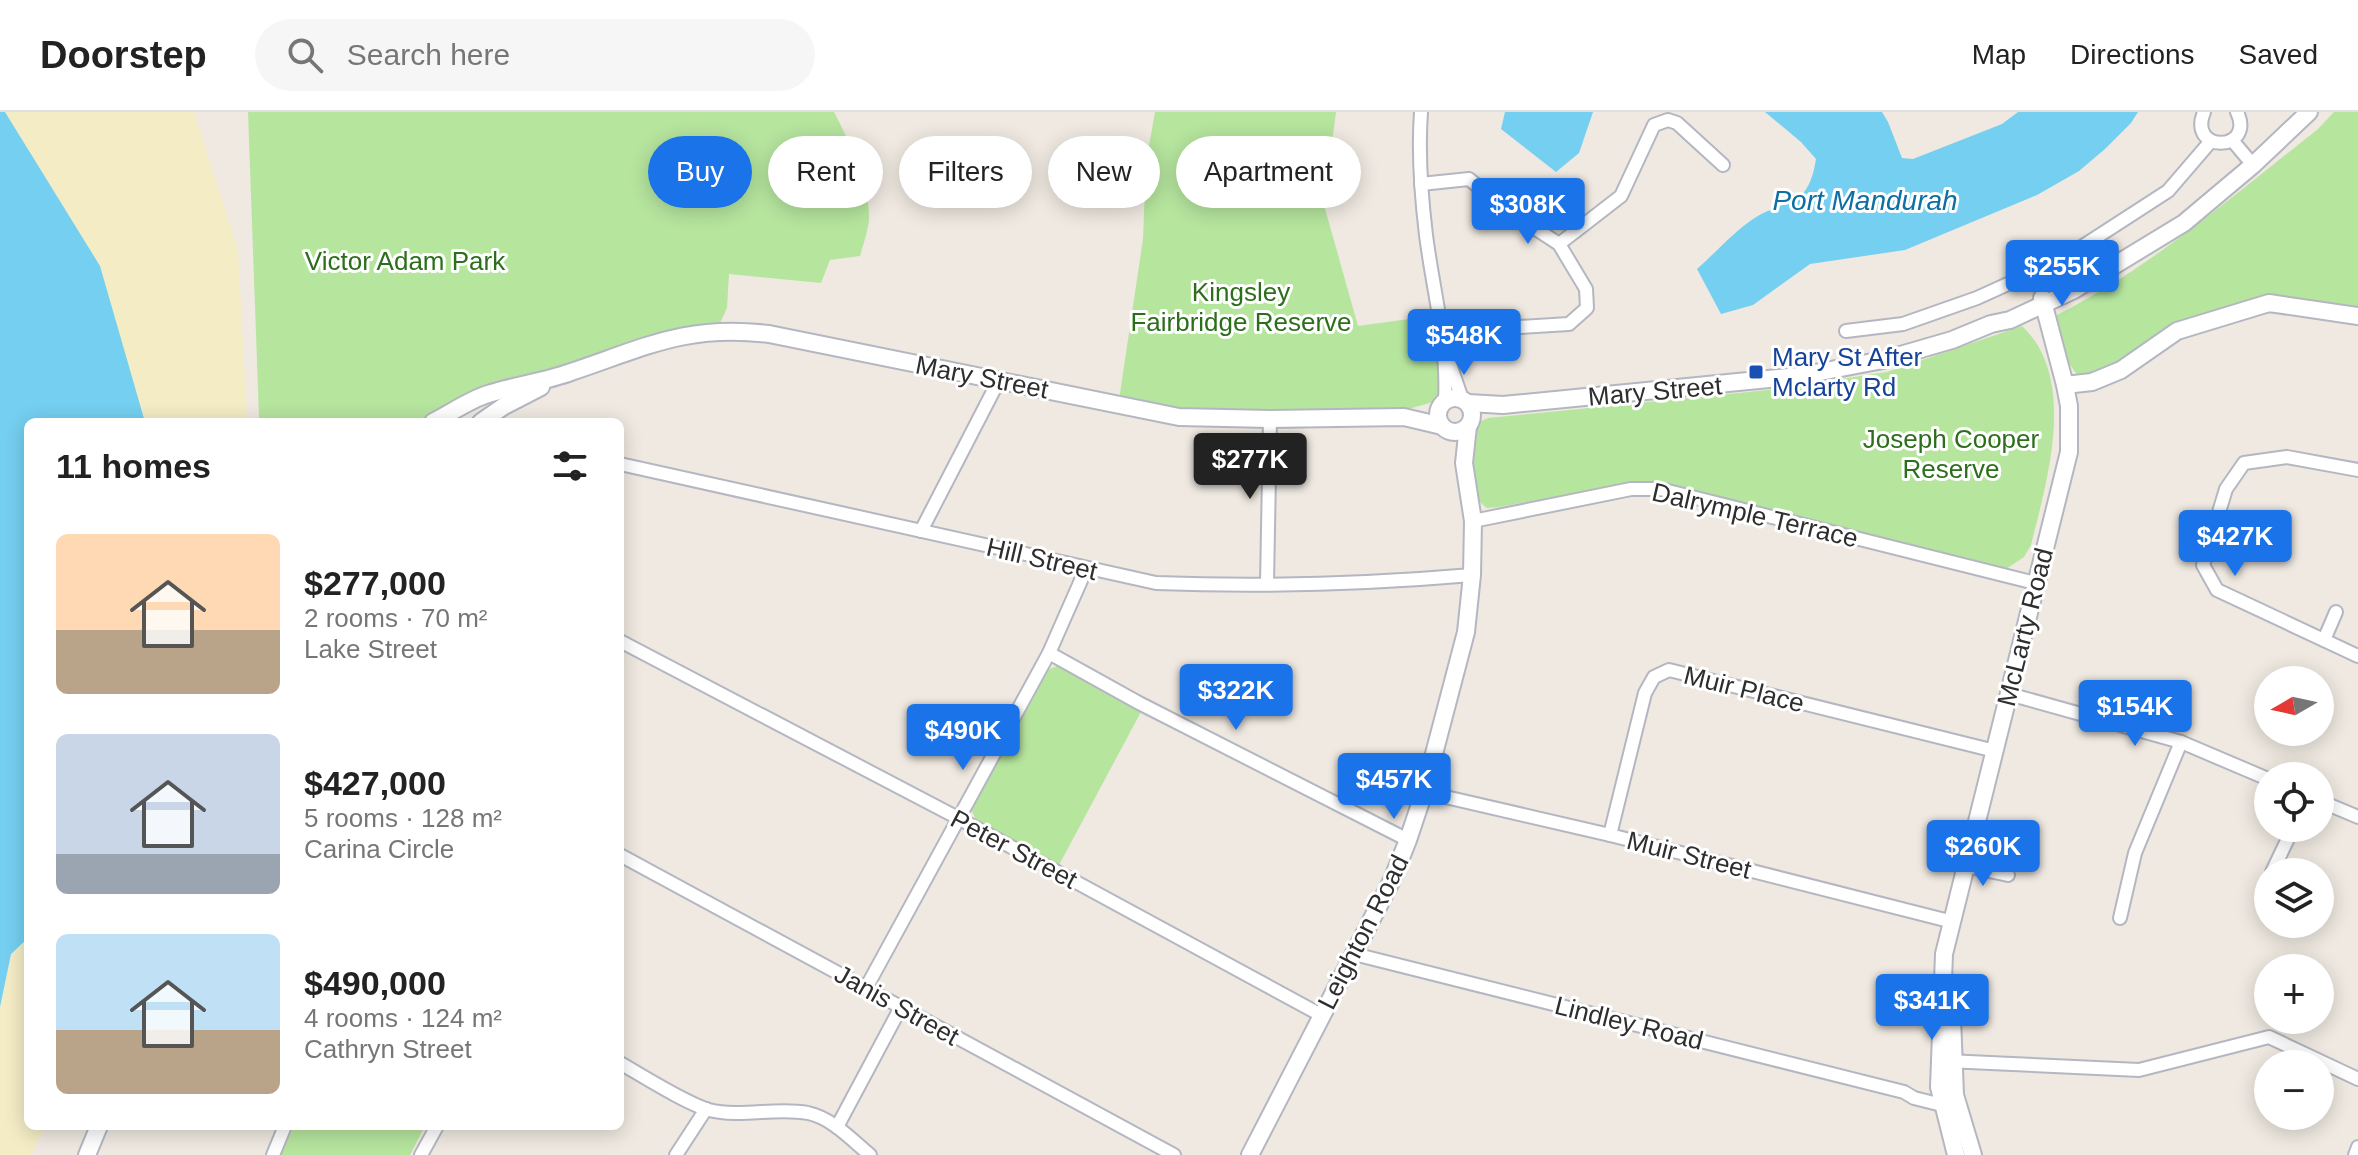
<!DOCTYPE html>
<meta charset="utf-8">
<style>
:root{--surface:#fff;--page:#f6f6f6;--text:#222;--muted:#767676;--line:#e0e0e0;--accent:#1a73e8}
body{margin:0;font-family:Arial,sans-serif;background:var(--page);color:var(--text);height:100vh;display:flex;flex-direction:column;font-size:30px;white-space:nowrap}
*{box-sizing:border-box;margin:0}
p{font-size:26px;color:var(--muted)}
.icon{flex:none;width:44px;height:44px;fill:none;stroke:currentColor;stroke-width:2;stroke-linecap:round;stroke-linejoin:round}
.map{position:relative;flex:1;overflow:hidden}
.panel{position:absolute;left:24px;top:306px;width:600px;height:712px;display:flex;flex-direction:column;background:var(--surface);border-radius:12px;box-shadow:0 4px 20px #0003}
.panel>*{flex:none}
.guide{position:absolute;left:648px;top:24px;width:760px;height:72px;display:flex;gap:16px}
.needle{width:52px;rotate:261deg}
.tools{position:absolute;left:2254px;top:554px;display:grid;gap:16px}
.tools a{display:grid;place-items:center;width:80px;height:80px;border-radius:50%;background:var(--surface);box-shadow:0 4px 20px #0003;font-size:40px}
.price{position:absolute;translate:-50% -68px;padding:0 18px;border-radius:8px;background:var(--accent);color:#fff;font-size:26px;line-height:52px;filter:drop-shadow(0 2px 4px #0008)}
.price::after{content:'';position:absolute;left:50%;top:48px;width:24px;height:18px;margin-left:-12px;background:inherit;clip-path:polygon(0 0,100% 0,50% 100%)}
.price.current{background:#222;color:#fff}
ul{padding:0;list-style:none}
li{display:flex;align-items:center;gap:24px;height:200px;padding:0 32px}
li span{display:grid;place-items:center;flex:none;width:224px;height:160px;border-radius:12px;color:#555}
li>.icon{margin-inline-start:auto}
span .icon{width:96px;height:96px;fill:#fffc;stroke-width:1}
li b{font-size:34px}
h2{display:flex;justify-content:space-between;align-items:center;height:96px;padding:0 32px;font-size:34px}
.chip{padding:0 28px;border-radius:36px;background:var(--surface);box-shadow:0 4px 20px #0003;font-size:28px;line-height:72px}
.chip.current{background:var(--accent);color:#fff}
header{display:flex;align-items:center;gap:48px;box-sizing:border-box;height:112px;padding:0 40px;background:var(--surface);border-bottom:2px solid var(--line)}
header strong{font-size:38px}
nav{display:flex;gap:44px;margin-inline-start:auto;font-size:28px}
.search{width:560px;height:72px;background:var(--page);display:flex;align-items:center;gap:20px;box-sizing:border-box;padding:0 28px;border-radius:44px;color:var(--muted);font-size:30px}
.map>svg:first-child{display:block}
</style>
<header>
<strong>Doorstep</strong>
<div class="search"><svg class="icon" aria-label="search" viewBox="0 0 24 24"><circle cx="10" cy="10" r="6"/><path d="M15 15l6 6"/></svg>Search here</div>
<nav><a>Map</a><a>Directions</a><a>Saved</a></nav>
</header>
<div class="map">
<svg width="2358" height="1043" viewBox="0 0 2358 1043">
<rect width="100%" height="100%" fill="#efe9e1"/>
<g fill="#b6e59e">
<path d="M 248,0 L 834,0 C 851,33 870,69 869,108 C 868,119 863,133 860,144 L 830,148 L 821,171 L 729,162 L 727,196 L 720,211 L 652,223 L 539,263 L 488,276 L 423,310 L 263,310 L 259,305 Z"/>
<path d="M 1155,0 L 1336,0 L 1324,93 L 1358,214 L 1431,204 C 1435,230 1449,268 1433,290 L 1412,296 L 1204,301 L 1119,288 L 1143,127 L 1146,50 Z"/>
<path d="M 2334,0 L 2358,0 L 2358,196 L 2270,185 L 2215,198 L 2188,208 L 2096,265 L 2081,266 C 2067,254 2054,222 2057,203 C 2153,154 2233,84 2318,17 Z"/>
<path d="M 2022,214 C 2078,267 2047,368 2031,433 L 2024,445 L 2006,457 L 1655,369 L 1624,372 L 1499,395 L 1487,396 L 1476,387 L 1469,320 L 1473,313 L 1488,306 L 1768,278 L 1887,260 Z"/>
<polygon points="1057,554 1065,555 1142,598 1059,753 976,708 971,697 1045,559"/>
<polygon points="294,1014 425,1014 410,1043 281,1043"/>
</g>
<g fill="#f3ecc5">
<polygon points="0,0 194,0 238,138 247,310 127,310"/>
<polygon points="28,826 28,1014 44,1014 32,1043 0,1043 0,895 11,842"/>
</g>
<g fill="#75cff0">
<polygon points="0,0 5,0 100,154 145,310 28,310 28,826 11,842 0,895"/>
<polygon points="1505,0 1593,0 1579,41 1556,60 1501,17"/>
<path d="M 1765,0 L 1882,0 L 1888,10 L 1902,46 L 1913,47 L 2002,12 L 2018,0 L 2138,0 L 2131,11 L 2105,37 L 2079,59 L 2037,83 L 1905,138 L 1810,152 L 1753,193 L 1721,202 L 1697,157 C 1715,141 1733,121 1753,107 C 1787,85 1808,98 1816,47 L 1801,30 Z"/>
</g>
<g fill="none" stroke-linecap="round" stroke-linejoin="round">
<defs>
<g id="street">
<path d="M 1421,0 C 1418,41 1421,82 1426,123 C 1433,179 1448,231 1445,288"/>
<path d="M 2204,0 C 2187,42 2256,40 2237,0"/>
<polyline points="2232,28 2253,53"/>
<polyline points="1421,72 1469,67 1504,96 1559,132 1586,177 1587,196 1569,212 1520,215"/>
<polyline points="1559,132 1621,84 1654,13 1668,8 1677,11 1723,53"/>
<polyline points="1846,219 1903,212 1977,186 2063,147 2168,79 2211,29"/>
<polyline points="1450,252 1462,287"/>
<path d="M 620,352 L 1156,471 C 1261,475 1367,472 1472,463"/>
<polyline points="2358,358 2287,345 2244,351 2226,377 2203,453 2217,478 2358,544"/>
<polyline points="1473,409 1631,377 1660,377 2035,471"/>
<polyline points="921,419 999,268"/>
<polyline points="1267,472 1270,307"/>
<polyline points="2324,528 2336,500"/>
<polyline points="620,529 958,706 1321,903"/>
<polyline points="1049,541 1139,591 1408,728"/>
<polyline points="2009,582 2181,630 2268,667"/>
<polyline points="1424,680 1610,723 1953,810"/>
<polyline points="2320,689 2358,705"/>
<polyline points="1610,723 1645,581 1654,565 1669,558 1995,639"/>
<polyline points="620,743 1174,1043"/>
<polyline points="1966,754 2008,763"/>
<polyline points="2272,760 2293,716"/>
<polyline points="2264,788 2268,773"/>
<polyline points="2120,806 2135,741 2181,630"/>
<polyline points="1354,842 1904,980 1914,986 1942,993"/>
<polyline points="866,876 1049,541 1086,457"/>
<polyline points="1947,949 2139,958 2269,925 2358,967"/>
<path d="M 620,951 C 643,964 685,991 709,998 C 741,1006 775,995 808,1001 C 832,1006 852,1028 870,1043"/>
<polyline points="837,1015 901,895"/>
<polyline points="273,1043 285,1014"/>
<polyline points="421,1043 437,1014"/>
<polyline points="676,1043 706,997"/>
<polyline points="2355,1043 2358,1035"/>
</g>
<g id="secondary">
<polyline points="2065,273 2092,270 2121,258 2177,219 2269,191 2358,204"/>
<circle cx="1455" cy="303" r="17"/>
<polyline points="1468,291 1503,293 1799,264 1883,248 1952,228 1991,212 2010,208 2074,178 2184,111 2253,53 2309,0"/>
<path d="M 433,310 C 451,301 469,288 488,282 C 515,273 544,270 571,260 C 646,235 687,212 769,222 L 1179,305 L 1270,307 L 1404,305 L 1442,314"/>
<polyline points="481,310 504,294 541,275"/>
<polyline points="1951,879 1955,983 1973,1043"/>
<polyline points="87,1043 99,1014"/>
<polyline points="1250,1043 1392,768 1408,728 1424,680 1466,520 1472,463 1473,409 1464,351 1468,314"/>
<polyline points="1956,1043 1939,975 1944,842 2069,340 2069,294 2065,273 2042,186"/>
</g>
</defs>
<use href="#street" stroke="#b4b7c1" stroke-width="16"/>
<use href="#secondary" stroke="#b4b7c1" stroke-width="20"/>
<use href="#street" stroke="#fff" stroke-width="12"/>
<use href="#secondary" stroke="#fff" stroke-width="16"/>
</g>
<rect fill="#1a4fb4" stroke="#fff" stroke-width="3" x="1748" y="252" width="16" height="16" rx="4"/>
<g text-anchor="middle" dominant-baseline="central" stroke-width="6" stroke-linejoin="round" paint-order="stroke">
<g font-size="26" fill="#2c6e1b" stroke="#fff">
<text x="405" y="149">Victor Adam Park</text>
<text x="1241" y="180">Kingsley<tspan x="1241" dy="30">Fairbridge Reserve</tspan></text>
<text x="1951" y="327">Joseph Cooper<tspan x="1951" dy="30">Reserve</tspan></text>
</g>
<g font-size="26" fill="#164399" stroke="#fff" text-anchor="start">
<text x="1772" y="245">Mary St After<tspan x="1772" dy="30">Mclarty Rd</tspan></text>
</g>
<g font-size="26" fill="#2e2e2e" stroke="#fff">
<text transform="translate(982 265) rotate(11)">Mary Street</text>
<text transform="translate(1655 279) rotate(-5)">Mary Street</text>
<text transform="translate(1755 403) rotate(13)">Dalrymple Terrace</text>
<text transform="translate(1042 447) rotate(13)">Hill Street</text>
<text transform="translate(2025 515) rotate(-76)">McLarty Road</text>
<text transform="translate(1744 577) rotate(14)">Muir Place</text>
<text transform="translate(1014 737) rotate(28)">Peter Street</text>
<text transform="translate(1689 743) rotate(14)">Muir Street</text>
<text transform="translate(1363 820) rotate(-63)">Leighton Road</text>
<text transform="translate(897 893) rotate(29)">Janis Street</text>
<text transform="translate(1629 911) rotate(14)">Lindley Road</text>
</g>
<g font-size="28" font-style="italic" fill="#0d6fa3" stroke="#fff">
<text x="1865" y="88">Port Mandurah</text>
</g>
</g>
</svg>
<div class="tools">
<a><svg class="needle" viewBox="-14 -14 28 28"><path d="M0-13l5 13h-10z" fill="#e53935"/><path d="M0 13l5-13h-10z" fill="#767676"/></svg></a>
<a><svg class="icon" aria-label="locate" viewBox="0 0 24 24"><circle cx="12" cy="12" r="6"/><path d="M12 2v4M12 18v4M2 12h4M18 12h4"/></svg></a>
<a><svg class="icon" aria-label="layers" viewBox="0 0 24 24"><path d="M12 4l9 5-9 5-9-5zM3 14l9 5 9-5"/></svg></a>
<a>+</a>
<a>−</a>
</div>
<b class="price" style="left:1528px;top:134px">$308K</b>
<b class="price" style="left:2062px;top:196px">$255K</b>
<b class="price" style="left:1464px;top:265px">$548K</b>
<b class="price current" style="left:1250px;top:389px">$277K</b>
<b class="price" style="left:2235px;top:466px">$427K</b>
<b class="price" style="left:1236px;top:620px">$322K</b>
<b class="price" style="left:2135px;top:636px">$154K</b>
<b class="price" style="left:963px;top:660px">$490K</b>
<b class="price" style="left:1394px;top:709px">$457K</b>
<b class="price" style="left:1983px;top:776px">$260K</b>
<b class="price" style="left:1932px;top:930px">$341K</b>
<div class="guide">
<a class="chip current">Buy</a>
<a class="chip">Rent</a>
<a class="chip">Filters</a>
<a class="chip">New</a>
<a class="chip">Apartment</a>
</div>
<section class="panel">
<h2>11 homes<svg class="icon" aria-label="filters" viewBox="0 0 24 24"><path d="M4 7h16M4 17h16"/><circle cx="9" cy="7" r="2"/><circle cx="15" cy="17" r="2"/></svg></h2>
<ul>
<li><span style="background:linear-gradient(#ffd9b3 60%,#b9a48a 0)"><svg class="icon" aria-label="home" viewBox="0 0 24 24"><path d="M3 11l9-7 9 7M6 9v11h12V9"/></svg></span><div><b>$277,000</b><p>2 rooms · 70 m²</p><p>Lake Street</p></div></li>
<li><span style="background:linear-gradient(#c9d6e8 75%,#9aa5b1 0)"><svg class="icon" aria-label="home" viewBox="0 0 24 24"><path d="M3 11l9-7 9 7M6 9v11h12V9"/></svg></span><div><b>$427,000</b><p>5 rooms · 128 m²</p><p>Carina Circle</p></div></li>
<li><span style="background:linear-gradient(#bfe0f5 60%,#b9a48a 0)"><svg class="icon" aria-label="home" viewBox="0 0 24 24"><path d="M3 11l9-7 9 7M6 9v11h12V9"/></svg></span><div><b>$490,000</b><p>4 rooms · 124 m²</p><p>Cathryn Street</p></div></li>
</ul>
</section>
</div>
